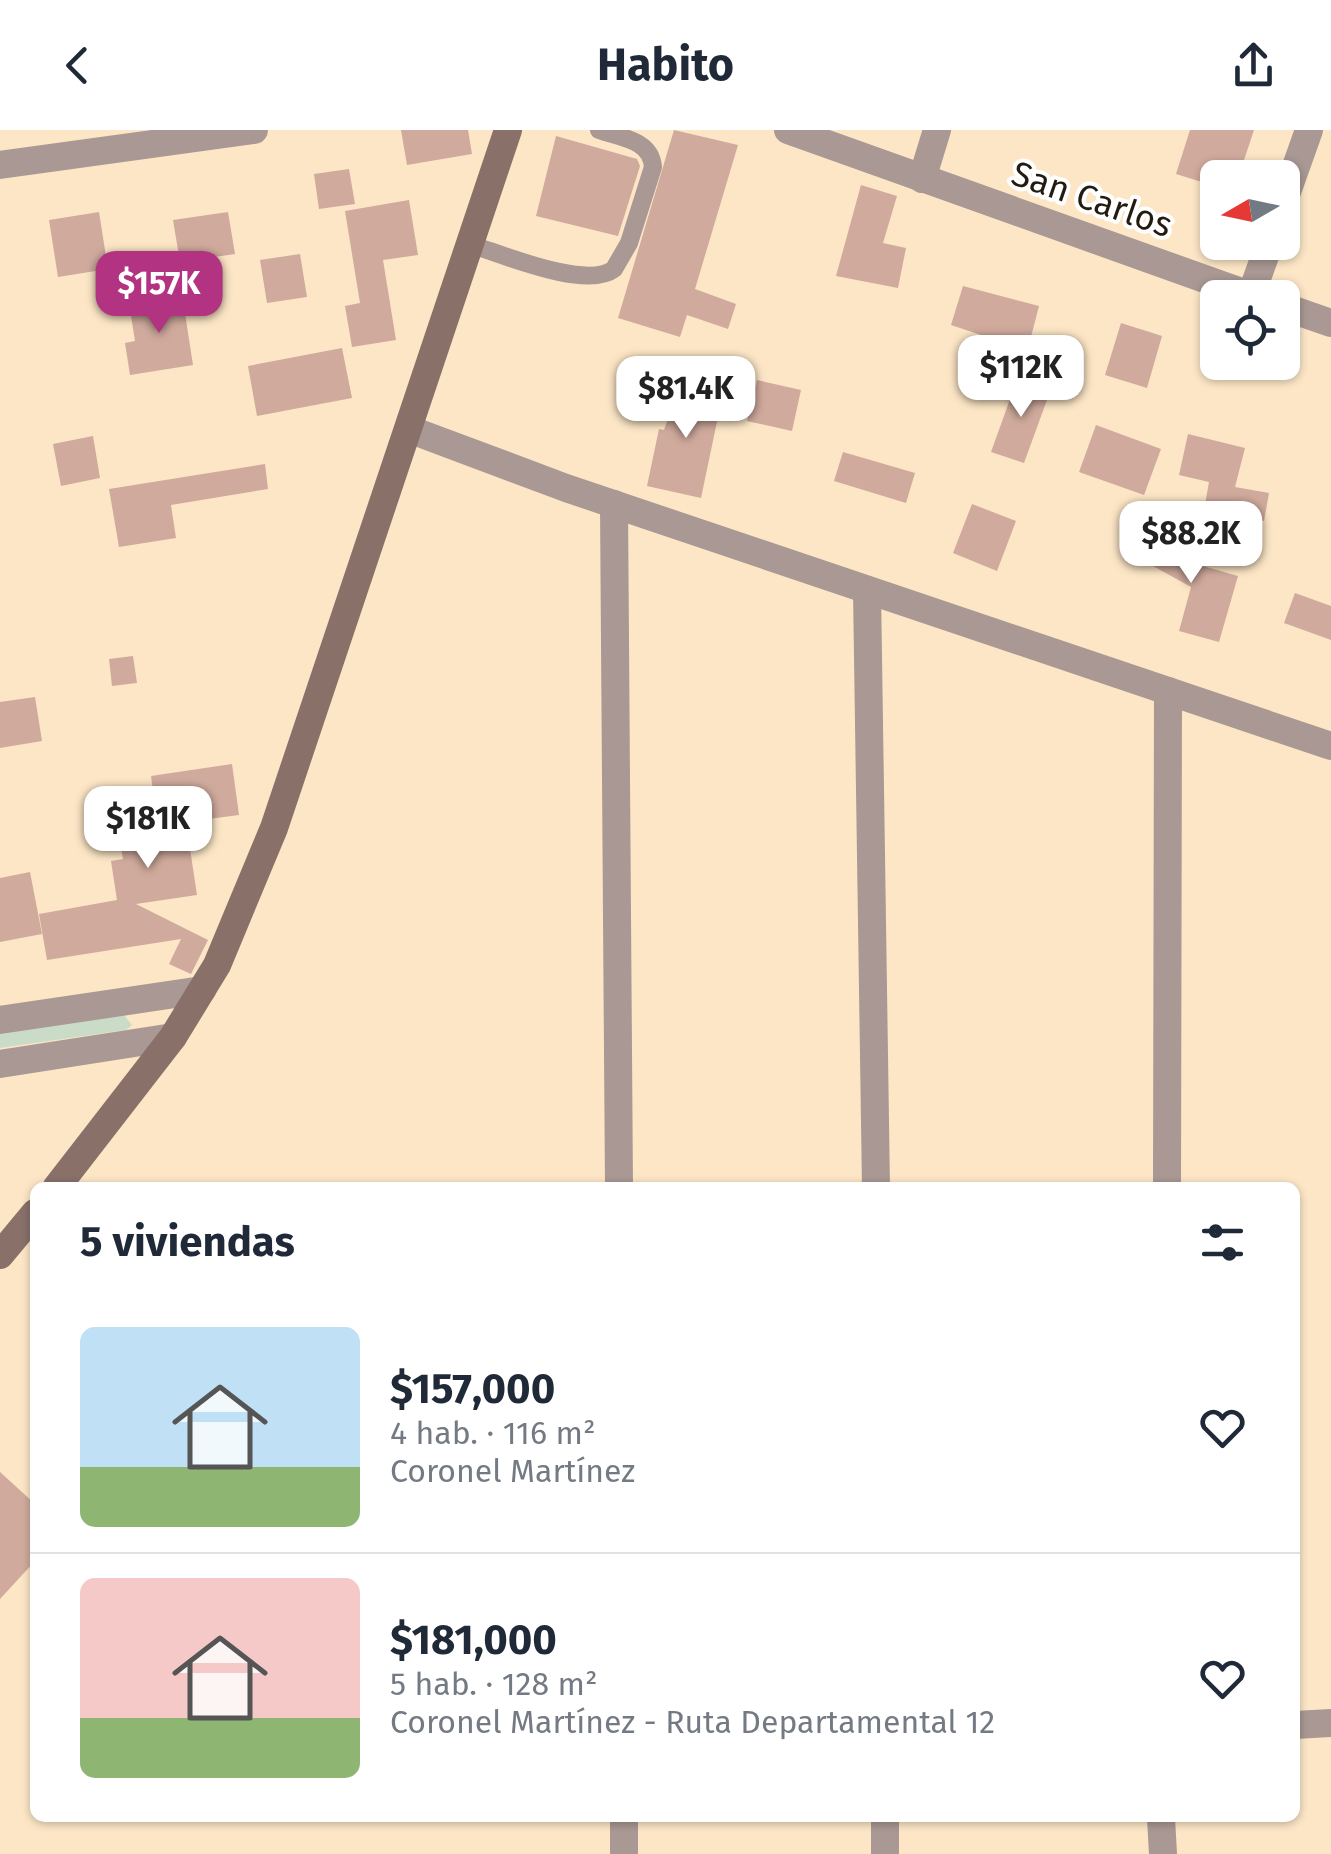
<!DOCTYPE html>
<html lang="es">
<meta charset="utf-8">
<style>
:root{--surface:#fff;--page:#f2f2f3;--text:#1f2937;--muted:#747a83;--line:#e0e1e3;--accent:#b23381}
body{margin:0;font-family:"Fira Sans",sans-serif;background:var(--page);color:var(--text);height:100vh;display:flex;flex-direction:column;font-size:38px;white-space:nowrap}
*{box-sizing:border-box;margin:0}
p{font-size:32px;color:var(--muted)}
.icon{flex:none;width:55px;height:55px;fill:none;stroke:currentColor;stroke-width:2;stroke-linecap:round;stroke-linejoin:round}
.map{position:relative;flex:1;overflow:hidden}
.side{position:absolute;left:30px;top:1052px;width:1270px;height:640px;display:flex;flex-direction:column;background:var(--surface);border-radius:15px;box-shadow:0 2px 8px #0004}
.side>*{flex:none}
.needle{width:65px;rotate:261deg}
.buttons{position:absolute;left:1200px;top:30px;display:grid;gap:20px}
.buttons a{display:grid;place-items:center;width:100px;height:100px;border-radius:15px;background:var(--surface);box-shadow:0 2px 8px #0004;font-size:50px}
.price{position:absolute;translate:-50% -85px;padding:0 22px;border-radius:20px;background:#fff;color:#222;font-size:32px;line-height:65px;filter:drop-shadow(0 2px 5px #0008)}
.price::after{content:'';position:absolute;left:50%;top:60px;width:30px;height:22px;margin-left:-15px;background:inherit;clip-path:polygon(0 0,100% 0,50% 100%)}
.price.on{background:var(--accent);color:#fff}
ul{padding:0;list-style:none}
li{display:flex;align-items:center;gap:30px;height:250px;padding:0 50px}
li+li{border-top:2px solid var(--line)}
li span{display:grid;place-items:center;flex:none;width:280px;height:200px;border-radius:15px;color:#555}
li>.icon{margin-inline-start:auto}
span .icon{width:120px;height:120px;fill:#fffc;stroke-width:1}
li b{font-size:42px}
h2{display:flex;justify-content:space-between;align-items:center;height:120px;padding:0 50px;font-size:42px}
header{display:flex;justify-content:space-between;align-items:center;height:130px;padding:0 50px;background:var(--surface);font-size:45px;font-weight:700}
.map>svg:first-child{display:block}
</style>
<header><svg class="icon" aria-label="back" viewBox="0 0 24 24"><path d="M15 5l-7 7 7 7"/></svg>Habito<svg class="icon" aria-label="share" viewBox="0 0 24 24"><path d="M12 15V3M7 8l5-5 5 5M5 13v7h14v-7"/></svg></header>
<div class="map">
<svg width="1331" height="1724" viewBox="0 0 1331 1724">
<rect width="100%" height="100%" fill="#fce6c6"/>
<polygon fill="#cadcc8" points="124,885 132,895 126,900 0,918 0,902"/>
<g fill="#d0aa9d">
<polygon points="401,0 468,0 472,24 407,35"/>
<polygon points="674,0 738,15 695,159 736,174 728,199 687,185 680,207 618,188"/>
<polygon points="1190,0 1254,0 1238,48 1218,48 1218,57 1176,44"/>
<polygon points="556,6 637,29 640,36 618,106 536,86"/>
<polygon points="349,39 355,74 319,79 314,44"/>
<polygon points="861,55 897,66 883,113 906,118 898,158 836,146"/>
<polygon points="409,70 418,125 383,130 396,210 352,217 345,176 360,173 345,81"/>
<polygon points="99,82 108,139 58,147 49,90"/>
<polygon points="228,82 235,124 180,132 173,90"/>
<polygon points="300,124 307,167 267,173 260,130"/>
<polygon points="963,156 1039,176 1026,226 982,215 984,206 951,195"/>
<polygon points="182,164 193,235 130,245 125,213 135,211 129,173"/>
<polygon points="1121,193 1162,206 1147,258 1105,245"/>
<polygon points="342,218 352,268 257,286 248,236"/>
<polygon points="1018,247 1051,259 1024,333 991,322"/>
<polygon points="682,248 723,263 701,368 647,356 659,299 664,300"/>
<polygon points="757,250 801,260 792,301 747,291"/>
<polygon points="1096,295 1161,319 1144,365 1079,342"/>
<polygon points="1188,304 1245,318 1235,357 1269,363 1264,391 1204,380 1209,352 1179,345"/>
<polygon points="93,306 100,348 61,356 53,314"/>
<polygon points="843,322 915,343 906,373 834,351"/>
<polygon points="265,334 268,359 171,375 176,408 119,417 109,359"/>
<polygon points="972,374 1016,391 997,441 953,423"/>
<polygon points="1139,397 1170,414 1165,425 1238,446 1219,512 1179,501 1191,457 1126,421"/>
<polygon points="1295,463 1331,476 1331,510 1284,493"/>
<polygon points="133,526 137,553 112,556 109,529"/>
<polygon points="35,567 42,611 0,618 0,572"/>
<polygon points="232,634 239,685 186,692 197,765 136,774 208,810 191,844 169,834 181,809 47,830 39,784 117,770 111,731 123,729 113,676 154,669 151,646"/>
<polygon points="30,742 42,804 0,812 0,748"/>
<polygon points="0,1342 35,1374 35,1431 0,1469"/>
</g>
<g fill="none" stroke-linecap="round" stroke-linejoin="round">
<path stroke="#a99893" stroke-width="18" d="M 472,115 C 504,125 587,160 614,139 L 629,113 L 653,37 C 651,10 622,8 599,0"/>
<g stroke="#a99893" stroke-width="28">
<polyline points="788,0 1258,168"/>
<polyline points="0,35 254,0"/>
<polyline points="922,49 937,0"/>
<polyline points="1282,76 1309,0"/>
<polyline points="1251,165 1270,112"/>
<polyline points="1282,176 1331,193"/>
<polyline points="411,300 566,358 1331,616"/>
<polyline points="614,374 619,1058"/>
<polyline points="867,460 876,1058"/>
<polyline points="0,890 202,860"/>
<polyline points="0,934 173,907"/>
<polyline points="1167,1058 1168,561"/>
<polyline points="1295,1595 1331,1593"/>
<polyline points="624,1688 624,1724"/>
<polyline points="885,1688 885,1724"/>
<polyline points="1161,1688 1163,1724"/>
</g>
<g stroke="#89716a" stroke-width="28">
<polyline points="56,1058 173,907 217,835 274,698 508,0"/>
<polyline points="0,1125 35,1083"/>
</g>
</g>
<g text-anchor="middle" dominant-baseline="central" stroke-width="8" stroke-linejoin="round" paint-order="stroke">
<g font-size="35" fill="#231b0f" stroke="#fff">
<text transform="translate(1092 69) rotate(19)">San Carlos</text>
</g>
</g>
</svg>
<div class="buttons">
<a><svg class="needle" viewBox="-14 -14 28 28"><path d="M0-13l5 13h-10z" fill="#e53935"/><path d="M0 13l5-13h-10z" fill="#747a83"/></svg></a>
<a><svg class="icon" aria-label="locate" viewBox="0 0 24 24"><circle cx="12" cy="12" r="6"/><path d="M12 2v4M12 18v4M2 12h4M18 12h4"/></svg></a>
</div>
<b class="price on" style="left:159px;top:206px">$157K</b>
<b class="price" style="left:1021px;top:290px">$112K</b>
<b class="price" style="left:686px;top:311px">$81.4K</b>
<b class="price" style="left:1191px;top:456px">$88.2K</b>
<b class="price" style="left:148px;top:741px">$181K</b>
<section class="side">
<h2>5 viviendas<svg class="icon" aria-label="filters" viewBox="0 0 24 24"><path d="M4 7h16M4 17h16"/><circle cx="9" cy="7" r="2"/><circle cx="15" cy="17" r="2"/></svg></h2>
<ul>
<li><span style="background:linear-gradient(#bfe0f5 70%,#8fb573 0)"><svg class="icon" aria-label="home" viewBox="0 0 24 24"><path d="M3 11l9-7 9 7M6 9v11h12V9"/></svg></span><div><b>$157,000</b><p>4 hab. · 116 m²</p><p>Coronel Martínez</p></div><svg class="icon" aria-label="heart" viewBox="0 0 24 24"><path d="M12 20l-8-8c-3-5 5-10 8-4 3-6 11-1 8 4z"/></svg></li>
<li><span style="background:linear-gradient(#f6c9c9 70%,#8fb573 0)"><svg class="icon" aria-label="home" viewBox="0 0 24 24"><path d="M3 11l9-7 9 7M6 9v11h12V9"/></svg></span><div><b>$181,000</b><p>5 hab. · 128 m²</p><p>Coronel Martínez - Ruta Departamental 12</p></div><svg class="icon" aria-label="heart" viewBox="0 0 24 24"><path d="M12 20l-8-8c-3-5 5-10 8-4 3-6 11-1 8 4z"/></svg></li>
</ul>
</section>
</div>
